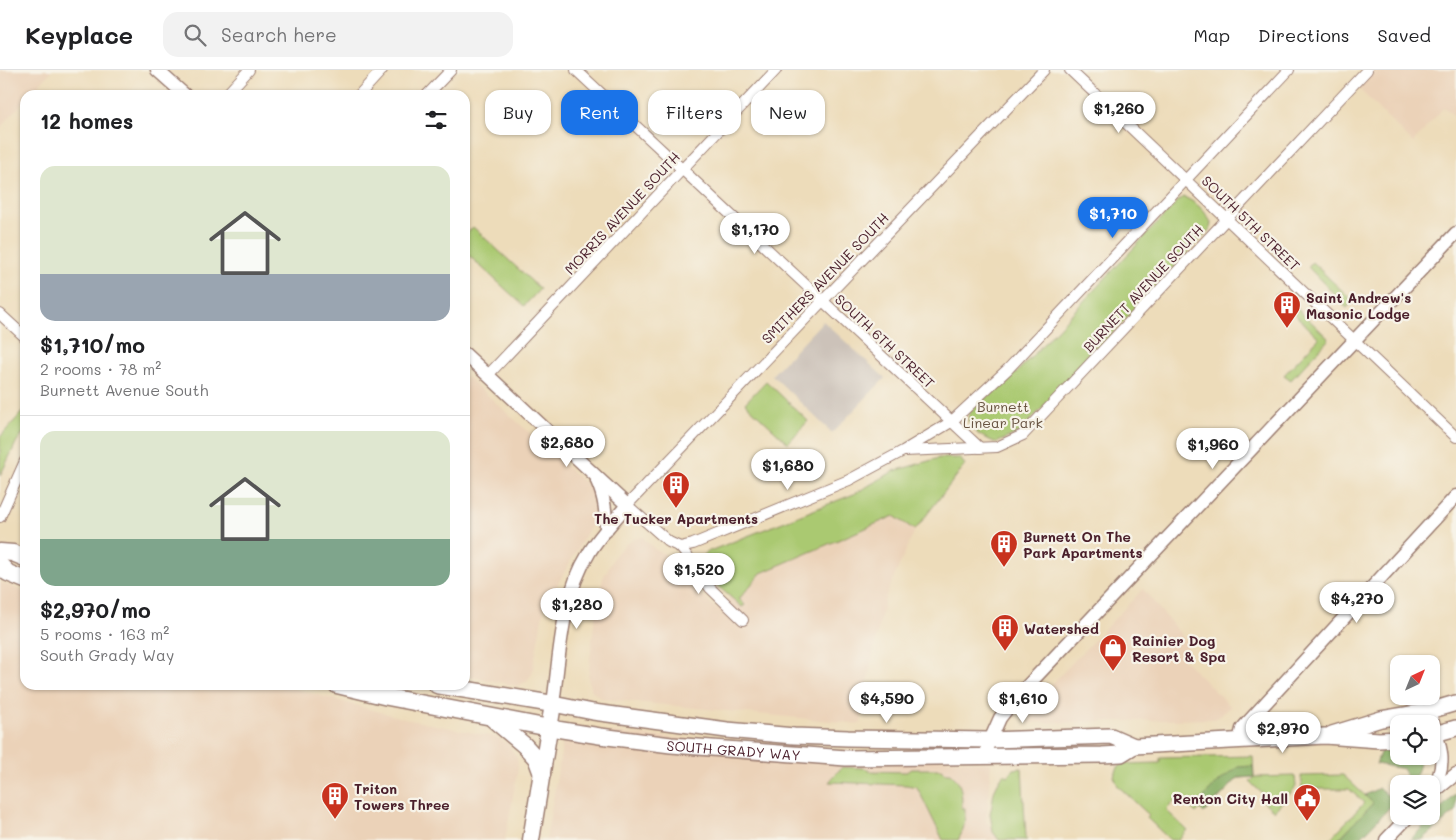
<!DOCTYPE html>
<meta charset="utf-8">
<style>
:root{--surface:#fff;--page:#f2f2f2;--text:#202124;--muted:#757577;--line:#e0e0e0;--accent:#1a73e8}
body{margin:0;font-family:Mali,sans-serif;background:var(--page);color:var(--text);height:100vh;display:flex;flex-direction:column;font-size:19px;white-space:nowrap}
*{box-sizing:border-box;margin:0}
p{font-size:16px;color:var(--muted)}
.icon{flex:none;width:28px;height:28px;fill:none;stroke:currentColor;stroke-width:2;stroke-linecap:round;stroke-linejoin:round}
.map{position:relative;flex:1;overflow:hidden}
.drawer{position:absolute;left:20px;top:20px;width:450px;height:600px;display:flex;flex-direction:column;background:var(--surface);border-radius:15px;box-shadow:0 1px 4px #0004}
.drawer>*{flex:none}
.banner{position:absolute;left:485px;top:20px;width:475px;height:45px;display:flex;gap:10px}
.needle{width:32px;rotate:43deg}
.fabs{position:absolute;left:1390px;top:585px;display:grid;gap:10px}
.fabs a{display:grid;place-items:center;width:50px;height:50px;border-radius:10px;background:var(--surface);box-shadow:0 1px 4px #0004;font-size:25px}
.price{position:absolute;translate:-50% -42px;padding:0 11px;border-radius:18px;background:#fff;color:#222;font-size:16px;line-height:32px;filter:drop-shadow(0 1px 2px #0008)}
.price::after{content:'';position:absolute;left:50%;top:30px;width:15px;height:11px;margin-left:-8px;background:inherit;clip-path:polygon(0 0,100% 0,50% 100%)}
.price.selected{background:var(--accent);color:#fff}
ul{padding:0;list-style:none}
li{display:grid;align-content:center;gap:10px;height:265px;padding:0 20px}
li+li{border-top:1px solid var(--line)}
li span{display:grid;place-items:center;height:155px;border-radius:15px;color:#555}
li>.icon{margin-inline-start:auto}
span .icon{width:90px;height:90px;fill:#fffc;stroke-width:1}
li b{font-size:21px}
h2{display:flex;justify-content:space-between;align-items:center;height:60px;padding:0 20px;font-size:21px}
.tag{padding:0 18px;border-radius:15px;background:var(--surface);box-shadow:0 1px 4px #0004;font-size:18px;line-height:45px}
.tag.selected{background:var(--accent);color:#fff}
header{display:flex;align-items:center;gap:30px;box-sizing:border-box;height:70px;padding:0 25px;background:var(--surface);border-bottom:1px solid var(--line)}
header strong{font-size:24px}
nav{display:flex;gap:28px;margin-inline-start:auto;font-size:18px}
.search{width:350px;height:45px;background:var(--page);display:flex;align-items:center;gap:12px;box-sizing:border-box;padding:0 18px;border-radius:15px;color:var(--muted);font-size:19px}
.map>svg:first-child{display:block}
</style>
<header>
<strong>Keyplace</strong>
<div class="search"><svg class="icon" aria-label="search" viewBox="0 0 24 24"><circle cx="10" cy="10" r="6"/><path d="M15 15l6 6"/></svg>Search here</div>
<nav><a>Map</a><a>Directions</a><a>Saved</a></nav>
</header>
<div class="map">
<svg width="1456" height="770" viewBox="0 0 1456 770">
<rect width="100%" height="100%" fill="#f7f3e8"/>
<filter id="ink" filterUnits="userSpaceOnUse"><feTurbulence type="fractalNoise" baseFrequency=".02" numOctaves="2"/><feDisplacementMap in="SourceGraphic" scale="10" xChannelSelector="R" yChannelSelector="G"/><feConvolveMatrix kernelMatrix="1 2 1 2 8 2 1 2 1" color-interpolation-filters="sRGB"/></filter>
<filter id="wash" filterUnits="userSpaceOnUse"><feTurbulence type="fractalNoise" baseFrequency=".0096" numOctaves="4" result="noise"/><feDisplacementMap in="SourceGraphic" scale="20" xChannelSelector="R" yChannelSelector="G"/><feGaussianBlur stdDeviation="1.12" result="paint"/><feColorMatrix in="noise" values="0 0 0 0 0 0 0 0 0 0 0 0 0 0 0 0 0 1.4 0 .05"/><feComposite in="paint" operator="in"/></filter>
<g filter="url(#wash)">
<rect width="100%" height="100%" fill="#eddcba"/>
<g fill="#ebd2b8">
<polygon points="0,0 52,0 30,25 25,25 25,30 0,58"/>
<polygon points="1375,0 1456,0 1456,48 1444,37 1413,73 1358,18"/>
<polygon points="465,305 594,421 599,431 599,438 594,450 544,538 532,604 526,612 517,616 465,605"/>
<polygon points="894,446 915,460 885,528 873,582 861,654 604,629 599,627 592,621 588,608 594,554 600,519 604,506 615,485 626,474 634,469 642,467 656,480 677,490 685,500 689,513 718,540 730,527 742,537 739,529 761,503"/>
<polygon points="0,512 25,522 25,615 282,615 406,649 499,668 509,675 517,688 518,699 505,770 0,770"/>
<polygon points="1143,519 1188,573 1183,589 1231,637 1215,649 1029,653 1027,640"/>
<polygon points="565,659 991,693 986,752 1004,770 546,770"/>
</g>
<polygon fill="#ccc2b9" points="823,251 885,308 832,363 772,305"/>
<g fill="#aac971" stroke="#7a744e">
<path d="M 1184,127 C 1197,133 1205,140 1211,153 L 1210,159 L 1020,362 L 996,373 L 978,364 L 968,351 L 969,344 L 972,339 L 1016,303 L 1178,131 Z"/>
<polygon points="473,157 540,219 524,236 465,182 465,166"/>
<polygon points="1312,192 1353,231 1347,238 1333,226 1333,223 1308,197"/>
<polygon points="1279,221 1329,269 1291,310 1284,305 1319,268 1275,225"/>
<polygon points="766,311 808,351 788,373 745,333"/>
<polygon points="25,339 25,361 17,371 0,406 0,367"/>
<polygon points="939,388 960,388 965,395 915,460 894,446 761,503 739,529 745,535 742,537 719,517 704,484 707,482 854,424 894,401"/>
<polygon points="1253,686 1254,707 1238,708 1204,743 1200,739 1196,743 1179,727 1166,740 1187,760 1178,770 1170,770 1147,748 1149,745 1118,716 1114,706 1118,697 1123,694 1160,693 1160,688"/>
<path d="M 842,697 L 865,698 L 869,701 L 906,702 L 912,699 L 941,699 L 946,703 L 950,703 C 962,713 962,722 962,738 L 965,738 C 965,751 965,759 958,770 L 943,770 L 917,717 L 906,715 L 829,712 Z"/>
<path d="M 1022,698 L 1026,768 L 1028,770 L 999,770 L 993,762 L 990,743 C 993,736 992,727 995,719 C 997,714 1000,709 1004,704 L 1008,706 L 1014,699 Z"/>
<polygon points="1343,705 1373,733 1338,770 1329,770 1364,733 1349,719 1302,719 1301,706"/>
<polygon points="1295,706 1296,717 1274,741 1262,730 1265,726 1250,712 1255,707"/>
</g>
<g fill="#87ad63" stroke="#686647">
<path d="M 1399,678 L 1399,686 L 1419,686 C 1422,696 1416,706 1409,714 L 1404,699 L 1376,694 L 1381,680 Z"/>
<path d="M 1253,696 L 1254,707 L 1238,708 L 1204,743 L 1198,737 C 1201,726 1224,707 1234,700 L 1238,697 Z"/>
<polygon points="1379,718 1393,730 1393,734 1358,770 1338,770 1373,733 1365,725"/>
<polygon points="1456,723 1456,741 1422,770 1410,770"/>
</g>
</g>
<g filter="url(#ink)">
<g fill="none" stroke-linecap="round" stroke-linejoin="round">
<defs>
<g id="minor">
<polyline points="576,0 980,378"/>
<polyline points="1070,0 1456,367"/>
<polyline points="226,25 249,0"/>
<polyline points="359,25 382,0"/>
<polyline points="427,25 451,0"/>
<polyline points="0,244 25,267"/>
<polyline points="488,305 776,0"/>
<polyline points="904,381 997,377 1023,365 1367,0"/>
<polyline points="0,447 25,391"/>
<polyline points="680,477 693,474 849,410 903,381 951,352 1008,299 1289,0"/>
<polyline points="743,550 710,518 696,497 680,477 669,472 627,435 1044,0"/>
</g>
<g id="tertiary">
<polyline points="157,0 185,25"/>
<path d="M 465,284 L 627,435 C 614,451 599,466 589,483 C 561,528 560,583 553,634"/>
<path d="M 597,411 C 605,428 606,443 606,461"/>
<path d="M 1429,641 C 1438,671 1451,692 1431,721"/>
<polyline points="1239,671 1242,659 1248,652 1456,426"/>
<polyline points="987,677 1000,648 1014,630 1456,163"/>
<polyline points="1435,721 1456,704"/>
<polyline points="1386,770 1409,746"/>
</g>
<g id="secondary">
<polyline points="553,634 593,642 727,660 794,666 848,668 990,670 1111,666 1134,676 1325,666 1379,670 1399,669"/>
<path id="s1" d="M 550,658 L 600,666 L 671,675 L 846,688 L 1102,685 L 1121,684 L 1134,676"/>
<polyline points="1332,664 1381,649 1429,641 1456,633"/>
<polyline points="1431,665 1456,658"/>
</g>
<g id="primary">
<polyline points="0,482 13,483 25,488"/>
<polyline points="0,495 8,503 25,510"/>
<polyline points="337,615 388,627 550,658"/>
<polyline points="437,615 553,634 531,770"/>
<polyline points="493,649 524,675 536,688 542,704"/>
</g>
</defs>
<use href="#minor" stroke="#9c7e72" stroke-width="12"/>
<use href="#tertiary" stroke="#9c7e72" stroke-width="15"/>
<use href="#secondary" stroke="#9c7e72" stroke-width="18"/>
<use href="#primary" stroke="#9c7e72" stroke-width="19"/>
<use href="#minor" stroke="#fff" stroke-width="10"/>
<use href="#tertiary" stroke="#fff" stroke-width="12"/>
<use href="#secondary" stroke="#fff" stroke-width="15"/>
<use href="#primary" stroke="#fff" stroke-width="16"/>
</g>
</g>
<defs>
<symbol id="building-pin" viewBox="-11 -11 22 30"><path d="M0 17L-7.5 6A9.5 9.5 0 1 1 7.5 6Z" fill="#c8321e" stroke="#f7f3e8"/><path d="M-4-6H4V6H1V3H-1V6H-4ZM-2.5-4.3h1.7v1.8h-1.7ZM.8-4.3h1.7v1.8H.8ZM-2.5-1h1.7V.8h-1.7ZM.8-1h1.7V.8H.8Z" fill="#fff"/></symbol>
<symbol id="shop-pin" viewBox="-11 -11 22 30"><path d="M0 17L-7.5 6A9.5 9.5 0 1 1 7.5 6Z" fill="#c8321e" stroke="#f7f3e8"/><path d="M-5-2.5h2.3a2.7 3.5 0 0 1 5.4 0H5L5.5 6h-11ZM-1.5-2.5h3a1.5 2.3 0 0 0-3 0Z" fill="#fff"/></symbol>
<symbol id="civic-pin" viewBox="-11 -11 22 30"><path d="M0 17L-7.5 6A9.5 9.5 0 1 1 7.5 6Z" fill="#c8321e" stroke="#f7f3e8"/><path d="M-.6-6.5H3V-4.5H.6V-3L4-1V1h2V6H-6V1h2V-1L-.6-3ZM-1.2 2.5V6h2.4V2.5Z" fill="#fff"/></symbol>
</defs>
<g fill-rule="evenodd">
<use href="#building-pin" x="1271" y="219" width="32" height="43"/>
<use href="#building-pin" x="660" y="399" width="32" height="43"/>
<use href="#building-pin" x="988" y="458" width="32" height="43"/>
<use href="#building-pin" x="989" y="542" width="32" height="43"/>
<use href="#shop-pin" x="1097" y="562" width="32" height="43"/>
<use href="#building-pin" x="319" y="710" width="32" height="43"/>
<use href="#civic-pin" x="1291" y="712" width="32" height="43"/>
</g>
<g text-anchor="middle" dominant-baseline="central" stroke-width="4.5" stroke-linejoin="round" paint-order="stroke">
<g font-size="14" fill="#4a1f2b" stroke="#f7f3e8">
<text transform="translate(622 143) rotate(-47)">MORRIS AVENUE SOUTH</text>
<text transform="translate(1251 153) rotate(44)">SOUTH 5TH STREET</text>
<text transform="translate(825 208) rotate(-46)">SMITHERS AVENUE SOUTH</text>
<text transform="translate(1143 218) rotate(-47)">BURNETT AVENUE SOUTH</text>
<text transform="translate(885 271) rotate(43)">SOUTH 6TH STREET</text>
<text stroke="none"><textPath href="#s1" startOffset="185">SOUTH GRADY WAY</textPath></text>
</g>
<g font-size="14" font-weight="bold" fill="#4a1f2b" stroke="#f7f3e8" text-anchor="start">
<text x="1306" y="227">Saint Andrew's<tspan x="1306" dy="16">Masonic Lodge</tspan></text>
<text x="676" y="448" text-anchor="middle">The Tucker Apartments</text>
<text x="1023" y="466">Burnett On The<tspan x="1023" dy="16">Park Apartments</tspan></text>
<text x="1024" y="558">Watershed</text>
<text x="1132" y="570">Rainier Dog<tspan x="1132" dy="16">Resort &amp; Spa</tspan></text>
<text x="354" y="718">Triton<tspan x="354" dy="16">Towers Three</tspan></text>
<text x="1288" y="728" text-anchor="end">Renton City Hall</text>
</g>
<g font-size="14" fill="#675240" stroke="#f7f3e8">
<text x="1003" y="336">Burnett<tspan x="1003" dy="16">Linear Park</tspan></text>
</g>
</g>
</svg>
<div class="fabs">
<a><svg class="needle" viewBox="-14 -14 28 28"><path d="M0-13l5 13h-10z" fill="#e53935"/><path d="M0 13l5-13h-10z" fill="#757577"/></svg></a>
<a><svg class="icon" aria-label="locate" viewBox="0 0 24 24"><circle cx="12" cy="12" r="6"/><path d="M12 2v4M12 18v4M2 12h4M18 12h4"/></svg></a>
<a><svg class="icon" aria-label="layers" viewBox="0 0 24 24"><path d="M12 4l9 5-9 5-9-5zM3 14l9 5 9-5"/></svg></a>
</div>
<b class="price" style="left:1119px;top:64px">$1,260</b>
<b class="price selected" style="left:1113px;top:169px">$1,710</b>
<b class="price" style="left:755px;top:185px">$1,170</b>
<b class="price" style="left:567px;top:398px">$2,680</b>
<b class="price" style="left:1213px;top:400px">$1,960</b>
<b class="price" style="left:788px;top:421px">$1,680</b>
<b class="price" style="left:699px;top:525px">$1,520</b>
<b class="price" style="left:1357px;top:554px">$4,270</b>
<b class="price" style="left:577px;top:560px">$1,280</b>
<b class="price" style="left:887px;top:654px">$4,590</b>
<b class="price" style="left:1023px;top:654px">$1,610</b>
<b class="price" style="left:1283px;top:684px">$2,970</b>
<div class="banner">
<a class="tag">Buy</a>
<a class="tag selected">Rent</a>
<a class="tag">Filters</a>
<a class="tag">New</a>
</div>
<section class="drawer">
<h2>12 homes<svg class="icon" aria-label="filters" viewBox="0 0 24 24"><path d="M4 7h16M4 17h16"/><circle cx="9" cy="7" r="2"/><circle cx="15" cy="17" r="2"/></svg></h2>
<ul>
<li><span style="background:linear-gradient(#dfe7d0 70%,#9aa5b1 0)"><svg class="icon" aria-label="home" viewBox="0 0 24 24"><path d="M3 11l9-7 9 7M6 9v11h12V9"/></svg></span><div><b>$1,710/mo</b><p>2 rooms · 78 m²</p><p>Burnett Avenue South</p></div></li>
<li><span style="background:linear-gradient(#dfe7d0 70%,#7fa58c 0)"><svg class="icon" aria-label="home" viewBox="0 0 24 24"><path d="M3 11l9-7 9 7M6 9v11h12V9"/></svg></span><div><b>$2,970/mo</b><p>5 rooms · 163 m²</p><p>South Grady Way</p></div></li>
</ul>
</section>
</div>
